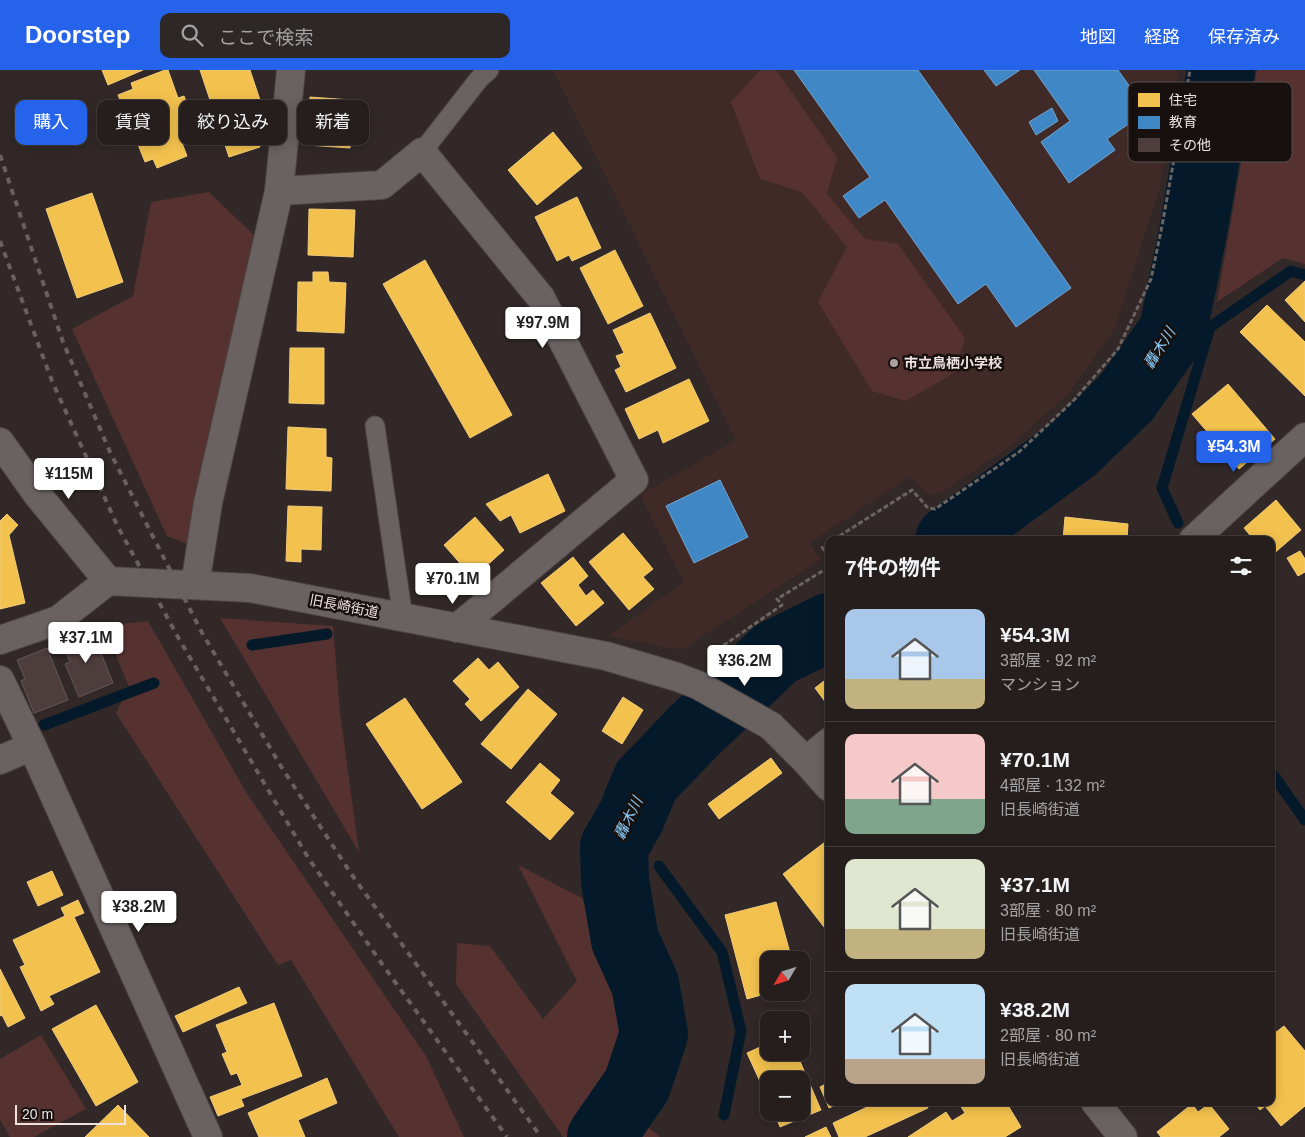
<!DOCTYPE html>
<html lang="ja">
<meta charset="utf-8">
<style>
:root{--surface:#251e1d;--page:#2d2726;--text:#f1f3f6;--muted:#a3a2a4;--line:#423c3b;--accent:#2563eb}
body{margin:0;font-family:Helvetica,"Noto Sans JP",sans-serif;background:var(--page);color:var(--text);height:100vh;display:flex;flex-direction:column;font-size:19px;white-space:nowrap}
*{box-sizing:border-box;margin:0}
p{font-size:16px;color:var(--muted)}
.icon{flex:none;width:28px;height:28px;fill:none;stroke:currentColor;stroke-width:2;stroke-linecap:round;stroke-linejoin:round}
.map{position:relative;flex:1;overflow:hidden}
.details{position:absolute;left:825px;top:466px;width:450px;height:570px;display:flex;flex-direction:column;background:var(--surface);border-radius:10px;box-shadow:0 2px 12px #0003,0 0 0 1px var(--line)}
.details>*{flex:none}
.top-card{position:absolute;left:15px;top:30px;width:475px;height:45px;display:flex;gap:10px}
.needle{width:32px;rotate:232deg}
.tools{position:absolute;left:760px;top:881px;display:grid;gap:10px}
.tools a{display:grid;place-items:center;width:50px;height:50px;border-radius:10px;background:var(--surface);box-shadow:0 2px 12px #0003,0 0 0 1px var(--line);font-size:25px}
.scale{position:absolute;left:15px;bottom:12px;width:111px;box-sizing:border-box;padding-left:5px;border:2px solid #eee2e1;border-top:0;font-size:14px;line-height:18px;white-space:nowrap;color:#eee2e1;-webkit-text-stroke:4px #17100f;paint-order:stroke}
.price{position:absolute;translate:-50% -42px;padding:0 11px;border-radius:5px;background:#fff;color:#222;font-size:16px;line-height:32px;filter:drop-shadow(0 1px 2px #0008)}
.price::after{content:'';position:absolute;left:50%;top:30px;width:15px;height:11px;margin-left:-8px;background:inherit;clip-path:polygon(0 0,100% 0,50% 100%)}
.price.selected{background:var(--accent);color:#fff}
ul{padding:0;list-style:none}
li{display:flex;align-items:center;gap:15px;height:125px;padding:0 20px}
li+li{border-top:1px solid var(--line)}
li span{display:grid;place-items:center;flex:none;width:140px;height:100px;border-radius:10px;color:#555}
li>.icon{margin-inline-start:auto}
span .icon{width:60px;height:60px;fill:#fffc;stroke-width:1}
li b{font-size:21px}
h2{display:flex;justify-content:space-between;align-items:center;height:60px;padding:0 20px;font-size:21px}
.tag{padding:0 18px;border-radius:10px;background:var(--surface);box-shadow:0 2px 12px #0003,0 0 0 1px var(--line);font-size:18px;line-height:45px}
.tag.selected{background:var(--accent);color:#fff}
header{display:flex;align-items:center;gap:30px;box-sizing:border-box;height:70px;padding:0 25px;background:var(--accent);color:#fff}
header strong{font-size:24px}
nav{display:flex;gap:28px;margin-inline-start:auto;font-size:18px}
.search{width:350px;height:45px;background:var(--page);display:flex;align-items:center;gap:12px;box-sizing:border-box;padding:0 18px;border-radius:10px;color:var(--muted);font-size:19px}
.map>svg:first-child{display:block}
</style>
<header>
<strong>Doorstep</strong>
<div class="search"><svg class="icon" aria-label="search" viewBox="0 0 24 24"><circle cx="10" cy="10" r="6"/><path d="M15 15l6 6"/></svg>ここで検索</div>
<nav><a>地図</a><a>経路</a><a>保存済み</a></nav>
</header>
<div class="map">
<svg width="1305" height="1067" viewBox="0 0 1305 1067">
<rect width="100%" height="100%" fill="#312827"/>
<polygon fill="#402a28" points="553,0 1179,0 1159,121 1114,260 1067,325 1009,377 942,422 929,425 910,406 810,473 820,490 681,580 608,566 684,512 640,425 736,370"/>
<g fill="#553230">
<polygon points="760,0 776,0 837,87 827,124 865,169 898,174 965,268 955,302 906,331 872,321 818,232 847,177 802,122 760,109 731,32"/>
<polygon points="1257,0 1305,0 1305,194 1283,188 1217,232"/>
<polygon points="209,122 262,173 198,478 167,466 72,259 133,226 151,132"/>
<polygon points="220,548 333,556 340,642 359,782"/>
<polygon points="148,551 246,722 426,986 464,1067 399,1067 291,890 278,895 116,643 129,617 104,556"/>
<polygon points="518,795 582,828 622,946 613,1001 580,1067 563,1067 456,914 457,873 490,876 543,949 577,911"/>
<polygon points="41,965 86,1039 34,1067 10,1067 0,1050 0,989"/>
<polygon points="640,1050 660,1067 629,1067"/>
</g>
<g fill="#f2c14e" stroke="#f1cb7a">
<polygon points="102,0 143,0 108,15"/>
<polygon points="165,0 168,0 178,28 184,26 200,66 182,73 187,86 157,98 153,89 145,92 118,25 133,19 131,13"/>
<polygon points="200,0 250,0 270,60 256,66 260,77 229,87"/>
<polygon points="310,27 352,30 350,78 307,75"/>
<polygon points="553,62 582,98 537,135 508,100"/>
<polygon points="92,123 123,212 77,228 46,139"/>
<polygon points="577,127 601,178 572,191 569,185 557,191 535,147"/>
<polygon points="309,139 355,140 353,187 308,185"/>
<polygon points="615,180 643,236 608,254 580,198"/>
<polygon points="425,190 512,345 470,368 383,214"/>
<polygon points="313,202 328,202 329,212 346,213 344,263 297,261 298,212 313,212"/>
<polygon points="1305,211 1305,252 1285,230"/>
<polygon points="1267,235 1305,272 1305,326 1240,262"/>
<polygon points="650,243 676,298 626,322 615,300 621,297 616,286 624,283 613,260"/>
<polygon points="290,278 324,278 324,334 289,333"/>
<polygon points="689,309 709,351 663,373 658,360 639,369 625,339"/>
<polygon points="1228,314 1275,369 1239,399 1192,344"/>
<polygon points="288,357 326,359 326,387 332,388 331,421 286,419"/>
<polygon points="548,404 565,441 520,463 511,445 500,451 486,434"/>
<polygon points="1276,430 1301,460 1271,486 1271,470 1254,470 1244,458"/>
<polygon points="288,436 322,437 321,480 301,479 301,492 286,491"/>
<polygon points="7,444 18,455 9,465 25,533 0,539 0,451"/>
<polygon points="475,447 504,480 473,508 444,475"/>
<polygon points="1065,447 1128,454 1127,470 1063,470"/>
<polygon points="623,463 653,499 643,507 654,519 629,540 589,492"/>
<polygon points="1300,481 1305,489 1305,502 1298,506 1287,488"/>
<polygon points="573,487 588,506 578,515 586,526 593,520 604,533 576,556 541,513"/>
<polygon points="478,588 489,600 498,592 519,617 481,651 465,634 470,629 453,611"/>
<polygon points="829,607 829,637 815,618"/>
<polygon points="528,619 557,644 511,699 481,674"/>
<polygon points="623,627 643,640 622,674 602,661"/>
<polygon points="405,628 462,712 422,739 366,654"/>
<polygon points="771,688 782,703 719,749 708,734"/>
<polygon points="540,693 560,710 550,723 574,743 550,770 506,732"/>
<polygon points="829,769 829,853 824,857 783,804"/>
<polygon points="52,801 63,825 38,836 27,812"/>
<polygon points="78,830 84,843 74,847 100,902 49,926 54,934 41,941 20,897 25,895 13,870 65,846 61,838"/>
<polygon points="776,832 792,890 769,890 769,922 772,922 747,929 725,845"/>
<polygon points="0,899 25,948 8,957 2,945 0,946"/>
<polygon points="239,917 247,933 183,962 175,946"/>
<polygon points="274,933 302,1006 241,1029 244,1036 218,1046 210,1027 242,1015 237,1003 231,1005 222,984 227,982 216,955"/>
<polygon points="96,935 138,1012 96,1036 52,959"/>
<polygon points="1284,956 1305,981 1305,1036 1281,1056 1265,1036 1260,1040 1254,1032 1271,1032 1271,966"/>
<polygon points="769,973 769,982 796,982 821,1040 780,1057 774,1042 801,1042 801,1010 769,1010 769,1031 747,983"/>
<polygon points="327,1008 337,1033 298,1050 305,1067 259,1067 248,1043"/>
<polygon points="829,1012 829,1032 842,1032 829,1038 820,1017"/>
<polygon points="878,1032 925,1032 928,1038 865,1067 839,1067 833,1053"/>
<polygon points="958,1032 1006,1032 1021,1057 1005,1067 908,1067 946,1042 952,1051 965,1043"/>
<polygon points="1192,1034 1198,1042 1209,1034 1229,1059 1219,1067 1161,1067 1157,1062"/>
<polygon points="118,1035 149,1067 85,1067"/>
<polygon points="826,1057 831,1067 805,1067"/>
</g>
<g fill="#3f88c5" stroke="#74a3cd">
<polygon points="794,0 918,0 1071,218 1016,257 986,214 958,234 885,130 859,148 843,126 870,107"/>
<polygon points="984,0 1020,0 996,16"/>
<polygon points="1034,0 1118,0 1147,41 1107,69 1115,80 1069,113 1041,72 1070,51"/>
<polygon points="1052,38 1058,51 1036,65 1029,52"/>
<polygon points="720,410 748,467 694,493 666,436"/>
</g>
<g fill="none" stroke-linecap="round" stroke-linejoin="round">
<g stroke="#041a2b" stroke-width="11">
<polyline points="1178,453 1162,418 1210,257 1291,201 1305,205"/>
<polyline points="252,575 327,564"/>
<polyline points="44,655 154,613"/>
<polyline points="1271,702 1305,750"/>
<polyline points="659,796 722,882 741,961 724,1045"/>
</g>
<g stroke="#041a2b" stroke-width="68">
<polyline points="949,470 1073,379 1126,328 1173,261 1193,162 1221,0"/>
<polyline points="601,1067 637,1015 654,964 645,914 625,870 615,811 614,777 631,747 646,711 694,661 776,583 829,557"/>
</g>
</g>
<g fill="#4d3d3c" stroke="#615857">
<polygon points="92,561 113,613 79,627 65,594 70,592 62,573"/>
<polygon points="47,578 68,630 34,643 21,611 25,609 17,590"/>
</g>
<g fill="none" stroke-linecap="round" stroke-linejoin="round">
<defs>
<g id="lane">
<polyline points="422,82 479,9 489,0"/>
<polyline points="375,356 403,548"/>
</g>
<g id="street">
<polyline points="279,121 382,115 422,82 541,228 634,410 457,558"/>
<polyline points="1193,470 1305,367"/>
<polyline points="195,515 208,433 279,121 291,0"/>
<polyline points="0,570 58,550 108,511 250,518 606,586 677,607 698,615 771,656 806,691 829,717"/>
<polyline points="0,610 32,676 208,1067"/>
<polyline points="0,690 32,676"/>
<polyline points="806,691 829,672"/>
<polyline points="1095,1032 1123,1067"/>
</g>
<polyline id="secondary" points="0,372 37,424 108,511"/>
</defs>
<use href="#lane" stroke="#4c4443" stroke-width="21"/>
<use href="#street" stroke="#4c4443" stroke-width="30"/>
<use href="#secondary" stroke="#4c4443" stroke-width="30"/>
<g stroke="#6a6462" stroke-width="3" stroke-dasharray="5 2.5" stroke-linecap="butt">
<polyline points="833,470 912,420 928,438 935,439 1019,382 1075,329 1118,279 1151,209 1162,156 1190,0"/>
<polyline points="829,473 822,477 829,488"/>
<polyline points="711,584 782,535 777,529 829,497"/>
</g>
<use href="#lane" stroke="#696261" stroke-width="19"/>
<use href="#street" stroke="#696261" stroke-width="28"/>
<use href="#secondary" stroke="#696261" stroke-width="28"/>
<g stroke="#686160" stroke-width="4" stroke-dasharray="6 6" stroke-linecap="butt">
<polyline points="0,85 63,272 110,382 201,561 282,698 352,805 541,1067"/>
<polyline points="0,171 52,311 117,455 179,569 309,789 380,891 507,1067"/>
</g>
</g>
<circle fill="#aca1a0" stroke="#17100f" stroke-width="2" cx="894" cy="293" r="5"/>
<g text-anchor="middle" dominant-baseline="central" stroke-width="5" stroke-linejoin="round" paint-order="stroke">
<g font-size="14" font-weight="bold" fill="#eee2e1" stroke="#17100f" text-anchor="start">
<text x="904" y="293">市立鳥栖小学校</text>
</g>
<g font-size="14" fill="#eee2e1" stroke="#17100f">
<text transform="translate(344 536) rotate(11)">旧長崎街道</text>
</g>
<g font-size="15" font-style="italic" fill="#89cbf7" stroke="#17100f">
<text transform="translate(1159 278) rotate(-58)">轟木川</text>
<text transform="translate(628 748) rotate(-64)">轟木川</text>
</g>
</g>
<rect x="1128" y="12" width="164" height="80" rx="8" fill="#17100f" stroke="#584f4e" stroke-width="1"/>
<rect x="1138" y="23" width="22" height="14" fill="#f2c14e"/>
<rect x="1138" y="46" width="22" height="13" fill="#3f88c5"/>
<rect x="1138" y="68" width="22" height="14" fill="#4d3d3c"/>
<g font-size="14" fill="#eee2e1">
<text x="1169" y="35">住宅</text>
<text x="1169" y="57">教育</text>
<text x="1169" y="80">その他</text>
</g>
</svg>
<div class="tools">
<a><svg class="needle" viewBox="-14 -14 28 28"><path d="M0-13l5 13h-10z" fill="#e53935"/><path d="M0 13l5-13h-10z" fill="#a3a2a4"/></svg></a>
<a>+</a>
<a>−</a>
</div>
<div class="scale">20 m</div>
<b class="price" style="left:543px;top:279px">¥97.9M</b>
<b class="price selected" style="left:1234px;top:403px">¥54.3M</b>
<b class="price" style="left:69px;top:430px">¥115M</b>
<b class="price" style="left:453px;top:535px">¥70.1M</b>
<b class="price" style="left:86px;top:594px">¥37.1M</b>
<b class="price" style="left:745px;top:617px">¥36.2M</b>
<b class="price" style="left:139px;top:863px">¥38.2M</b>
<div class="top-card">
<a class="tag selected">購入</a>
<a class="tag">賃貸</a>
<a class="tag">絞り込み</a>
<a class="tag">新着</a>
</div>
<section class="details">
<h2>7件の物件<svg class="icon" aria-label="filters" viewBox="0 0 24 24"><path d="M4 7h16M4 17h16"/><circle cx="9" cy="7" r="2"/><circle cx="15" cy="17" r="2"/></svg></h2>
<ul>
<li><span style="background:linear-gradient(#a9c7e8 70%,#c2b280 0)"><svg class="icon" aria-label="home" viewBox="0 0 24 24"><path d="M3 11l9-7 9 7M6 9v11h12V9"/></svg></span><div><b>¥54.3M</b><p>3部屋 · 92 m²</p><p>マンション</p></div></li>
<li><span style="background:linear-gradient(#f6c9c9 65%,#7fa58c 0)"><svg class="icon" aria-label="home" viewBox="0 0 24 24"><path d="M3 11l9-7 9 7M6 9v11h12V9"/></svg></span><div><b>¥70.1M</b><p>4部屋 · 132 m²</p><p>旧長崎街道</p></div></li>
<li><span style="background:linear-gradient(#dfe7d0 70%,#c2b280 0)"><svg class="icon" aria-label="home" viewBox="0 0 24 24"><path d="M3 11l9-7 9 7M6 9v11h12V9"/></svg></span><div><b>¥37.1M</b><p>3部屋 · 80 m²</p><p>旧長崎街道</p></div></li>
<li><span style="background:linear-gradient(#bfe0f5 75%,#b9a48a 0)"><svg class="icon" aria-label="home" viewBox="0 0 24 24"><path d="M3 11l9-7 9 7M6 9v11h12V9"/></svg></span><div><b>¥38.2M</b><p>2部屋 · 80 m²</p><p>旧長崎街道</p></div></li>
</ul>
</section>
</div>
